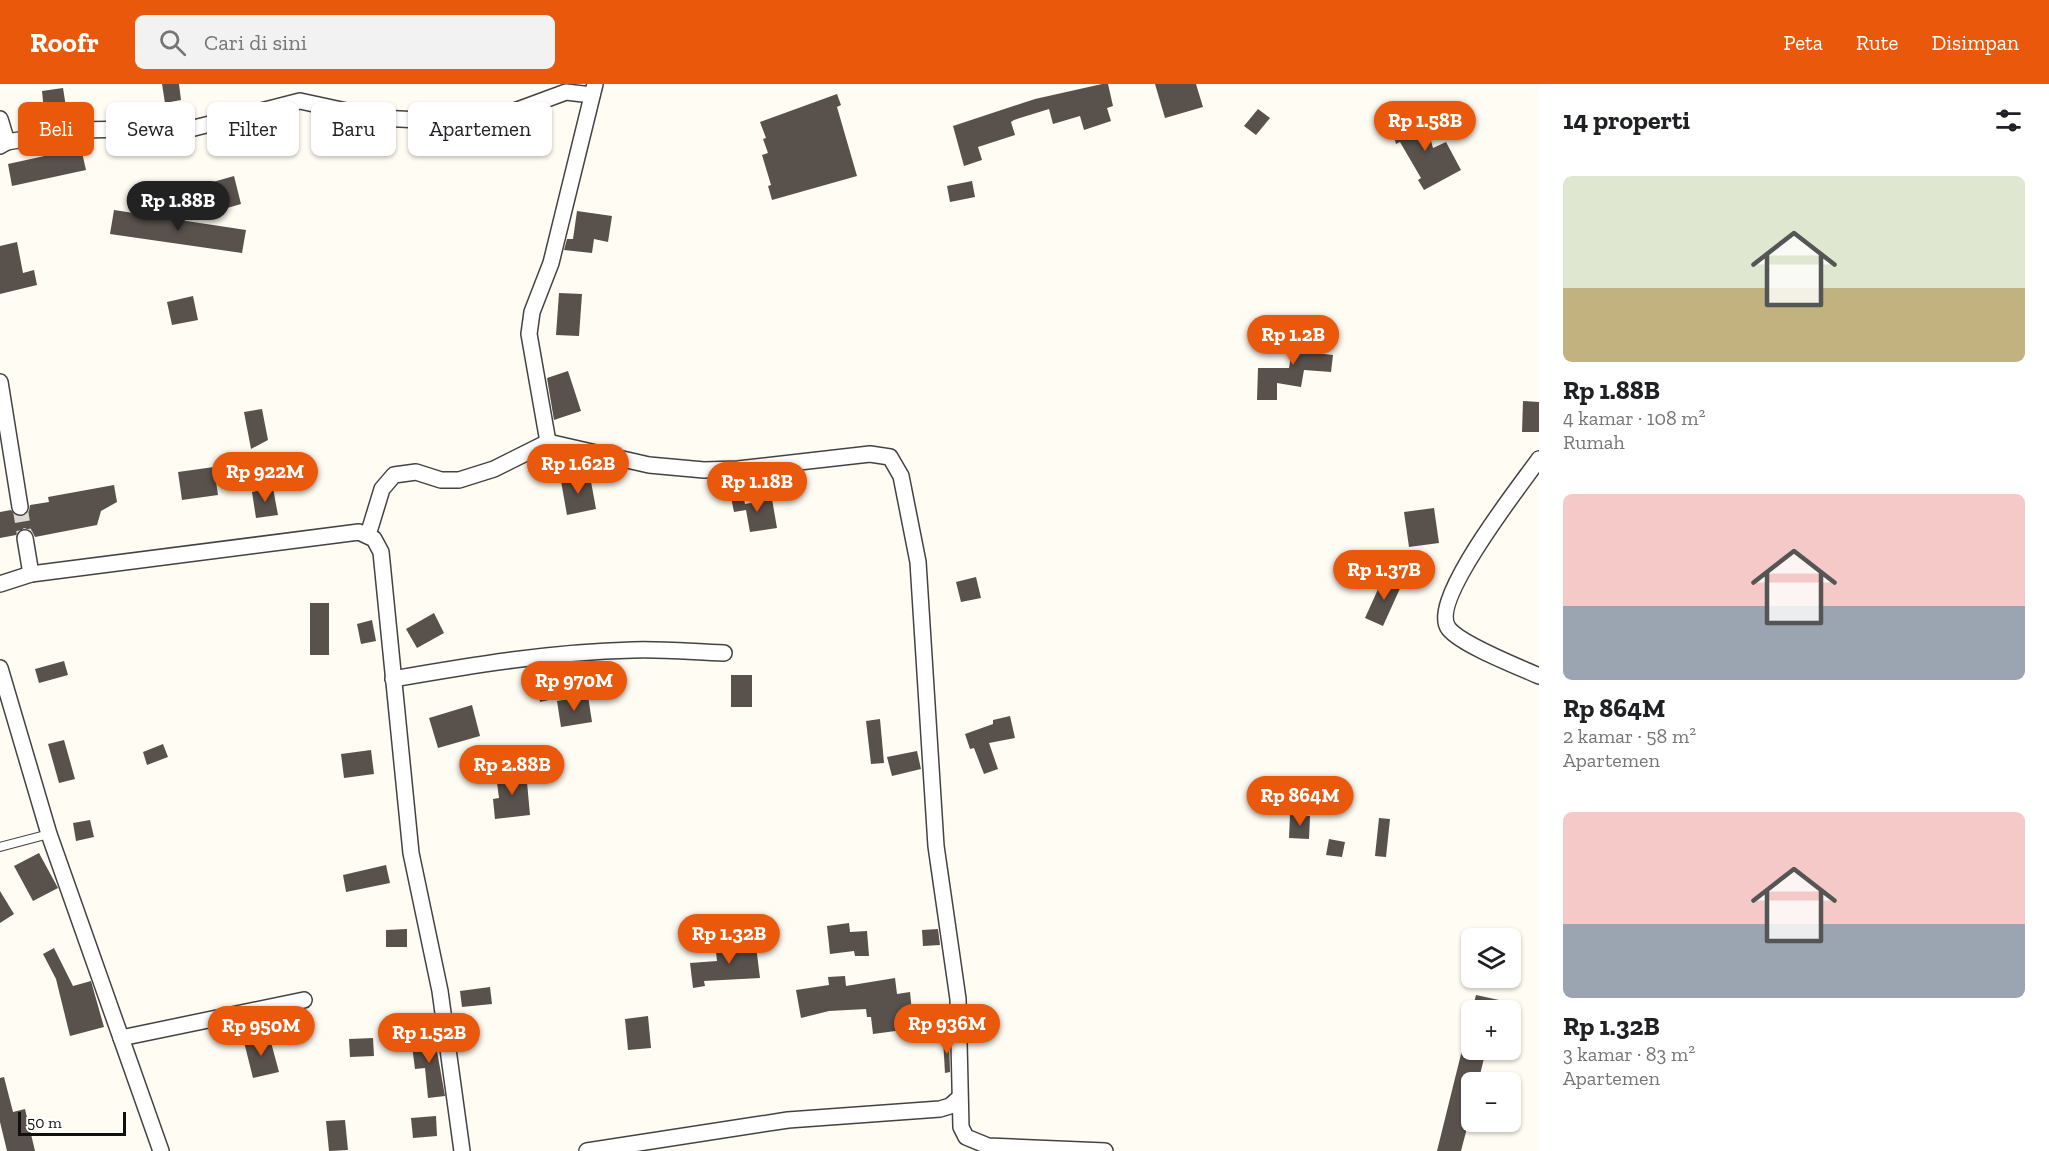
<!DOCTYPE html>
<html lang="id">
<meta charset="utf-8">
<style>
:root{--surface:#fff;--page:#f2f2f2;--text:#202124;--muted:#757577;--accent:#ea580c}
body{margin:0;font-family:"Zilla Slab",serif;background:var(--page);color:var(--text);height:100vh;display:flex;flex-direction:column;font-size:22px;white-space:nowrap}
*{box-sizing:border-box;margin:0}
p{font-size:20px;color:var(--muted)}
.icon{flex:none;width:33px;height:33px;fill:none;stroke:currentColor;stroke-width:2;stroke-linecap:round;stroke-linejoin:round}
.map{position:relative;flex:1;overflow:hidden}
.panel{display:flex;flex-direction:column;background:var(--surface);width:510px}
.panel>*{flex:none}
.top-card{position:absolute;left:18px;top:18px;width:570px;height:54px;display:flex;gap:12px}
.controls{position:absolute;left:1461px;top:844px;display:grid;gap:12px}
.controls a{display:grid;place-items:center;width:60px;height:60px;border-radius:9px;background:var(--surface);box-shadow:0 2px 4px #0004;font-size:30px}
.scale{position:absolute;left:18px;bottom:15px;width:108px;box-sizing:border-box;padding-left:6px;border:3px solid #101010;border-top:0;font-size:16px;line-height:21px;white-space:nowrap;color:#101010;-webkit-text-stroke:4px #fff;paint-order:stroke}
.price{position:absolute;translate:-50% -51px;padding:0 14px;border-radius:21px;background:var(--accent);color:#fff;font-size:20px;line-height:39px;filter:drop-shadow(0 2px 3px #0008)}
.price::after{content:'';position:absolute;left:50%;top:36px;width:18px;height:14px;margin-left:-9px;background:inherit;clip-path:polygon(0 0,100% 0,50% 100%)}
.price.on{background:#222;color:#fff}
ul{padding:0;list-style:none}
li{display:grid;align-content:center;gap:12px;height:318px;padding:0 24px}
li span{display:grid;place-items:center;height:186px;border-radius:9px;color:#555}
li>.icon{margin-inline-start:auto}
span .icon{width:108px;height:108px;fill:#fffc;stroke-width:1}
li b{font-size:26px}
h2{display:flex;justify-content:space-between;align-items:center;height:72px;padding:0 24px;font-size:26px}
.pill{padding:0 21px;border-radius:9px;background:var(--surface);box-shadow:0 2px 4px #0004;font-size:21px;line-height:54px}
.pill.on{background:var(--accent);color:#fff}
header{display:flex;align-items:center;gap:36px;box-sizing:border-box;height:84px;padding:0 30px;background:var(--accent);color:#fff}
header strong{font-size:28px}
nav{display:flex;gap:33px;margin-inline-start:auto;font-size:21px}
.search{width:420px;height:54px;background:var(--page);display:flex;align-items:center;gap:15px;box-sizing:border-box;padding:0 21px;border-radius:9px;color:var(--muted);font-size:22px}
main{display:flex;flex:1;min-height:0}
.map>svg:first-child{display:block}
</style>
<header>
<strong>Roofr</strong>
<div class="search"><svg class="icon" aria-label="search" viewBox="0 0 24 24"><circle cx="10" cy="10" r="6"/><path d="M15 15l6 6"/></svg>Cari di sini</div>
<nav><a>Peta</a><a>Rute</a><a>Disimpan</a></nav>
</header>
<main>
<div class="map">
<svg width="1539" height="1067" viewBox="0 0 1539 1067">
<rect width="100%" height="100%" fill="#fffcf3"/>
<g fill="#59514c">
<polygon points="162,0 179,0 181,16 165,19"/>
<polygon points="1102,0 1108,0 1113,22 1107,24 1111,37 1084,46 1080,32 1053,40 1049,25 1014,36 1011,38 1015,51 978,63 982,76 964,82 953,42 1035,15"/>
<polygon points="1155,0 1196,0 1203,23 1165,34"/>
<polygon points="63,4 68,36 45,38 42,7"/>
<polygon points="837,10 841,21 837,23 857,92 772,116 768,102 771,101 762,71 768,69 763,55 766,54 760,38"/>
<polygon points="1258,25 1270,34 1256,51 1244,42"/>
<polygon points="1424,32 1433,64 1446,58 1461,86 1424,106 1418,96 1421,94 1400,58 1396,60 1391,42"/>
<polygon points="81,64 86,86 12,102 8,80"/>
<polygon points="234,92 241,120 220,126 213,98"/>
<polygon points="972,97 975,113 950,118 947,102"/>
<polygon points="114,126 246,146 242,169 110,150"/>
<polygon points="577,127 612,132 608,158 594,155 592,169 564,166 567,155 573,155"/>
<polygon points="17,158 23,189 34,186 37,201 0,210 0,162"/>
<polygon points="559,209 582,210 579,252 556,251"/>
<polygon points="193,212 198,236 172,241 167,218"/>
<polygon points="1297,238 1312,241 1307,268 1333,271 1331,288 1304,286 1301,303 1277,299 1277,316 1257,316 1258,284 1289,284"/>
<polygon points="568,287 581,327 554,336 547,294"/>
<polygon points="1523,317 1539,318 1539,348 1522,348"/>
<polygon points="262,325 268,356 251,365 244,328"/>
<polygon points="214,383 218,411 182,416 178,388"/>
<polygon points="590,392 596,425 567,431 561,397"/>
<polygon points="114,401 117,418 101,427 97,441 35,453 32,447 24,444 16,451 0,454 0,428 11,426 16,432 22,432 29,427 30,421 49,418 48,413"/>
<polygon points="273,404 278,431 256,434 252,408"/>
<polygon points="743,411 745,420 772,415 777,444 750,448 746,426 734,428 731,413"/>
<polygon points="1434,424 1439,459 1409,463 1404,428"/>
<polygon points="1384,492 1402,500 1383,542 1365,534"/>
<polygon points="976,493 981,514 961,518 956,498"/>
<rect x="310" y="519" width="19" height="52"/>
<polygon points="434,529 444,549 417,564 406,545"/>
<polygon points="372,536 376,557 361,560 357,540"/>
<polygon points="64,577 68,591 39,599 35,585"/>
<rect x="731" y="591" width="21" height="32"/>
<polygon points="549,599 553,615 540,618 537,601"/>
<polygon points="588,612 592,638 561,643 557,617"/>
<polygon points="472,621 480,652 438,664 429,634"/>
<polygon points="1010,632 1015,654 989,659 998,685 984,690 974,664 970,665 965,650 993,640 993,636"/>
<polygon points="880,635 884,679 871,680 866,637"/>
<polygon points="64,656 75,695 59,699 48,660"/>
<polygon points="163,660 168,673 147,681 143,668"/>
<polygon points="371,666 374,690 344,694 341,670"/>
<polygon points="917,667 921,685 892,692 887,673"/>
<polygon points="526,687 530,731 495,735 493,715 499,714 496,691"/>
<polygon points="1290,731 1310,732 1309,755 1289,754"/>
<polygon points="1379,734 1390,735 1386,773 1375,772"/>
<polygon points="90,736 94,753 76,757 73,739"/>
<polygon points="1329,755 1345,758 1342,773 1326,771"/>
<polygon points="39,769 58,804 33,817 14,782"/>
<polygon points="386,781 390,799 346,808 343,791"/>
<polygon points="0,807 14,830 0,839"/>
<polygon points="849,839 850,848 867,847 869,872 855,872 854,867 830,870 827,842"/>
<polygon points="407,845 407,863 386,863 386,846"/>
<polygon points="938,845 940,861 923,862 922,846"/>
<polygon points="755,854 760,894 704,897 705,902 693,904 690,879 717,877 716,868 734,866 733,857"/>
<polygon points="54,864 73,902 91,897 104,943 70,952 56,895 43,870"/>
<polygon points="845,892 846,902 895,894 897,910 910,908 912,927 901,929 903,946 873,950 871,933 867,933 866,925 829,927 801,934 796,906 829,901 828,893"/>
<polygon points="490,903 492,920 462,923 460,907"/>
<polygon points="1476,911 1499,916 1496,927 1472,927"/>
<polygon points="648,932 651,964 628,966 625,935"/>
<polygon points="434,950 445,1012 428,1014 425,984 415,985 411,954"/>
<polygon points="269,951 279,988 253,994 244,958"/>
<polygon points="373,954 374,972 350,973 349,955"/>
<polygon points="943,955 949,955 950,988 945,989"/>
<polygon points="1462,966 1486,966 1478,999 1472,999 1472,1025 1461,1067 1437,1067"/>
<polygon points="4,993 13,1028 25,1025 35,1067 7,1067 0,1038 0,994"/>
<polygon points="436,1032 437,1052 413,1054 411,1034"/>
<polygon points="345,1036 348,1066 329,1067 326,1037"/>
</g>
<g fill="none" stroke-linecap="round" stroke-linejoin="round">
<polyline stroke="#dbd9d1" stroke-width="15" stroke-dasharray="15 8" stroke-linecap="butt" points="20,423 25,454"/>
<defs>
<polyline id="service" points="0,763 49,750"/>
<g id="minor">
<polyline points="0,35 7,58"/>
<polyline points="0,62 7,58 78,46 194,44 300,17 379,34 482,39 566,8 592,11"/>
<polyline points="0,298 20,423"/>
<polyline points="548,358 529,250 532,228 551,179 595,0"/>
<path d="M 1539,375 C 1521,401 1427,518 1449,545 C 1462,561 1519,583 1539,592"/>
<polyline points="368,451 382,405 394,391 416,388 441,396 459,396 494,385 548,358 649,381 704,386 738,385 870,370 890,373 901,392 918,478 936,762 958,915 961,1043 966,1053 988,1062 1105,1067"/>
<polyline points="25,454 31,490"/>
<polyline points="0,500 31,490 359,448 374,455 381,468 411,769 440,907 462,1067"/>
<polyline points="0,584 49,750 161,1067"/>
<path d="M 393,595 C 473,581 552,568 633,566 C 663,565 694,568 724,569"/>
<polyline points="121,954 304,916"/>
<polyline points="587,1067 788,1036 940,1025 950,1022 959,1014"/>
</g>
</defs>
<use href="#service" stroke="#434343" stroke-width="10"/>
<use href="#minor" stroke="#434343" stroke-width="18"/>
<use href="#service" stroke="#fff" stroke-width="8"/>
<use href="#minor" stroke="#fff" stroke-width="15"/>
</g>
</svg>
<div class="controls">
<a><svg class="icon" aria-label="layers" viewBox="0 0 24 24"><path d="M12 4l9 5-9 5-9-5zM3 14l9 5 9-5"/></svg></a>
<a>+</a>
<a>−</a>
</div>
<div class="scale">50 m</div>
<b class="price" style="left:1425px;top:68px">Rp 1.58B</b>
<b class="price on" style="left:178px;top:148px">Rp 1.88B</b>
<b class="price" style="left:1293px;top:282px">Rp 1.2B</b>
<b class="price" style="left:578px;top:411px">Rp 1.62B</b>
<b class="price" style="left:265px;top:419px">Rp 922M</b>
<b class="price" style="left:757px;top:429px">Rp 1.18B</b>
<b class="price" style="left:1384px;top:517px">Rp 1.37B</b>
<b class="price" style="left:574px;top:628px">Rp 970M</b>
<b class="price" style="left:512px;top:712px">Rp 2.88B</b>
<b class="price" style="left:1300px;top:743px">Rp 864M</b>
<b class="price" style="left:729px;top:881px">Rp 1.32B</b>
<b class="price" style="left:947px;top:971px">Rp 936M</b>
<b class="price" style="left:261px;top:973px">Rp 950M</b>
<b class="price" style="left:429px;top:980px">Rp 1.52B</b>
<div class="top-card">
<a class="pill on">Beli</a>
<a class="pill">Sewa</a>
<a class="pill">Filter</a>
<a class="pill">Baru</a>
<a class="pill">Apartemen</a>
</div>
</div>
<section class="panel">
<h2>14 properti<svg class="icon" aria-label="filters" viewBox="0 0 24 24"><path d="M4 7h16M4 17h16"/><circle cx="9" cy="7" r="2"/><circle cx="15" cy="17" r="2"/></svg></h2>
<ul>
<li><span style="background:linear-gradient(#dfe7d0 60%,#c2b280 0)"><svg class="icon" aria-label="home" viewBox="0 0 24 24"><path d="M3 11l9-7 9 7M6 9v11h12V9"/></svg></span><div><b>Rp 1.88B</b><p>4 kamar · 108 m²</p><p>Rumah</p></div></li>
<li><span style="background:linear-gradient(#f6c9c9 60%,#9aa5b1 0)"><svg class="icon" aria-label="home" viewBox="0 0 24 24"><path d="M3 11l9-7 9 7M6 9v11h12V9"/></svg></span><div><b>Rp 864M</b><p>2 kamar · 58 m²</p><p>Apartemen</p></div></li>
<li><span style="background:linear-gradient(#f6c9c9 60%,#9aa5b1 0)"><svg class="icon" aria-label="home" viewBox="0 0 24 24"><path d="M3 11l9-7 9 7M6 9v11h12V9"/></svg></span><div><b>Rp 1.32B</b><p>3 kamar · 83 m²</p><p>Apartemen</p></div></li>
</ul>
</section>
</main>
